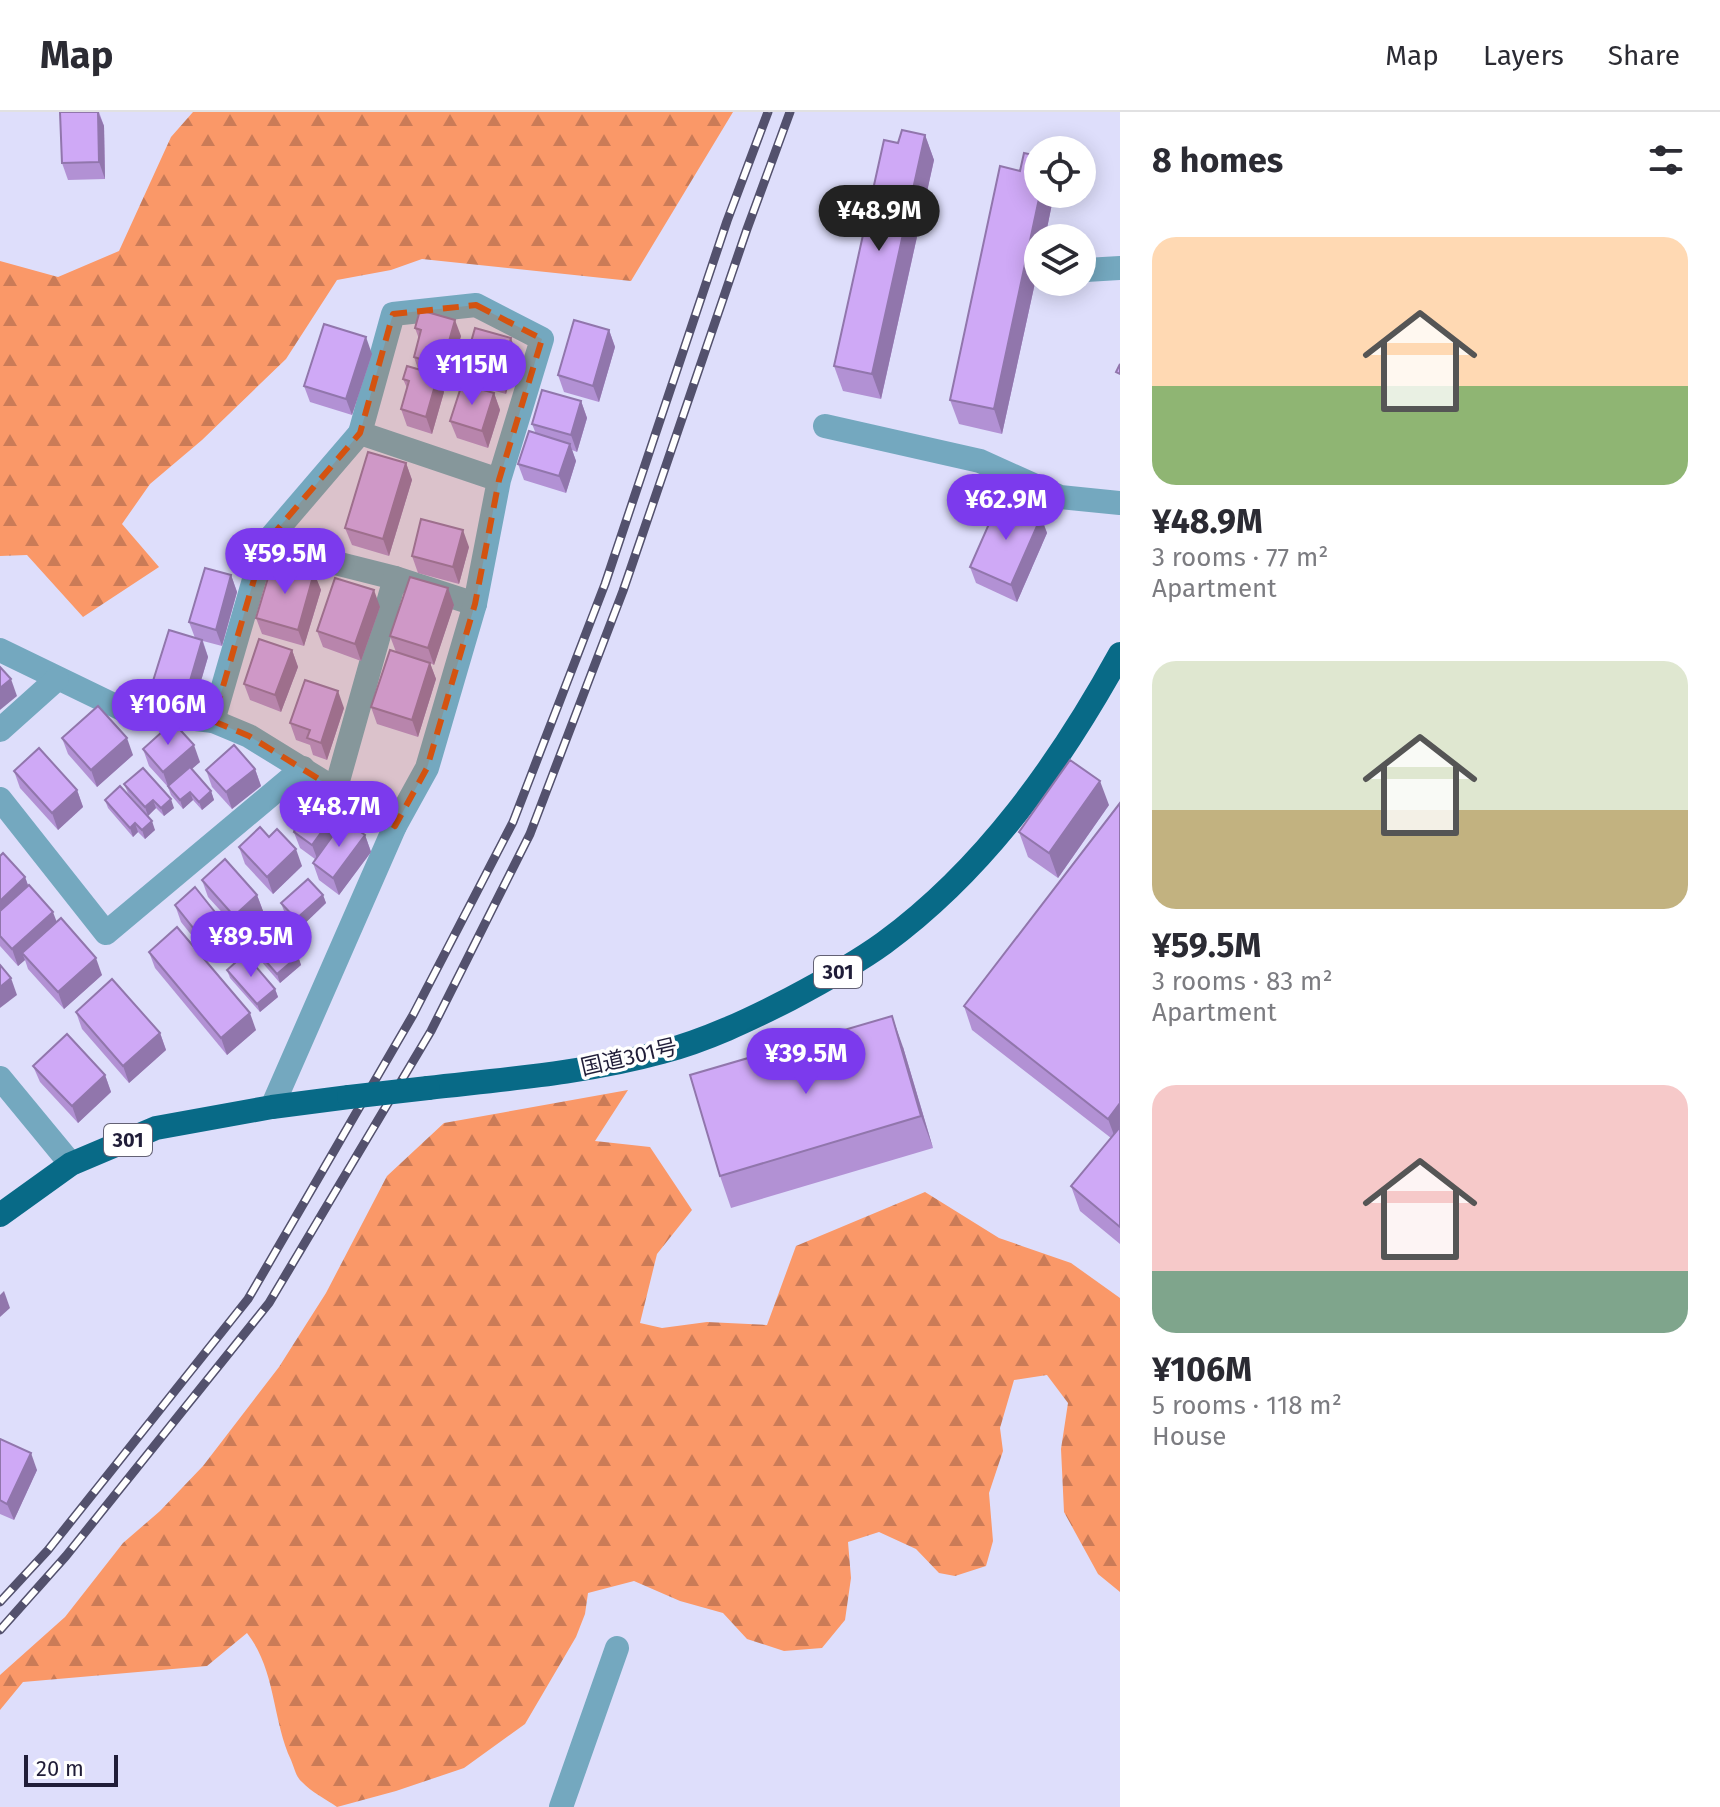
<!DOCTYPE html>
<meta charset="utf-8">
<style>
:root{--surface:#fff;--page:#f2f2f3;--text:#2b2b33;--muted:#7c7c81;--line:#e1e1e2;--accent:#7c3aed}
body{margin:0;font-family:"Fira Sans","Noto Sans JP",sans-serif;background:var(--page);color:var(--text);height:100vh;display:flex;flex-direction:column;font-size:30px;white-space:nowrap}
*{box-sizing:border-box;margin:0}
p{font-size:26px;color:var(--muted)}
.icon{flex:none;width:44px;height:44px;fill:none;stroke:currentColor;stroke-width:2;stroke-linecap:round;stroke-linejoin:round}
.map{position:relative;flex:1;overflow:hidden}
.sheet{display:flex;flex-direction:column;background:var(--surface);width:600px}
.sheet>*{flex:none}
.buttons{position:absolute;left:1024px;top:24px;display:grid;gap:16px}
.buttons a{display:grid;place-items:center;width:72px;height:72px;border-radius:50%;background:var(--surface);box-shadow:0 4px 20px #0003;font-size:40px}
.scale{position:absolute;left:24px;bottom:20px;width:94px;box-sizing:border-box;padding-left:8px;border:4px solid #201d38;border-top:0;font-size:22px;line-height:28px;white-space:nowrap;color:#201d38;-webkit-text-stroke:6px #fff;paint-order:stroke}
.price{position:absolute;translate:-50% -68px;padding:0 18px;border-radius:28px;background:var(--accent);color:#fff;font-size:26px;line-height:52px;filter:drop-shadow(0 2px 4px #0008)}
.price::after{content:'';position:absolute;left:50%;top:48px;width:24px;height:18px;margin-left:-12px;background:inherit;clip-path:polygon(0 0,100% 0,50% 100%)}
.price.current{background:#222;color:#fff}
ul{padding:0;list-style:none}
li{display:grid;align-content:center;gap:16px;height:424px;padding:0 32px}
li span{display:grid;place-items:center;height:248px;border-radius:24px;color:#555}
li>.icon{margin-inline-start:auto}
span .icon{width:144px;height:144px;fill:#fffc;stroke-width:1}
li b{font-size:34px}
h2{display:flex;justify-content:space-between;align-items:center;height:96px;padding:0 32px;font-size:34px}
header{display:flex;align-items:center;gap:48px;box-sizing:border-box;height:112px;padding:0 40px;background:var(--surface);border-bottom:2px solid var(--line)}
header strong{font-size:38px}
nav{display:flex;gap:44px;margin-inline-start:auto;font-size:28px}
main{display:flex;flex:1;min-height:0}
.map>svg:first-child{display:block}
</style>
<header>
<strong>Map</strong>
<nav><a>Map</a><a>Layers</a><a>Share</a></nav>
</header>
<main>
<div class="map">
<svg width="1120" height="1695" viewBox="0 0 1120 1695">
<defs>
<pattern id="forest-firs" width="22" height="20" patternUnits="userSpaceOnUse" patternTransform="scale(2)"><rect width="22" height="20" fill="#fa9868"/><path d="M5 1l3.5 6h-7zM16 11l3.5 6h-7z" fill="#ca7b57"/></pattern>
</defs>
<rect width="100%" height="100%" fill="#dedefb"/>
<g fill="url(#forest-firs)">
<polygon points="193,0 733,0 631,169 422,147 391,158 337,168 286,247 202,328 150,372 122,412 159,455 83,505 27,443 0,444 0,149 58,165 119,139 171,25"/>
<path d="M 628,978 L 595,1029 L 650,1035 L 692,1098 L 657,1142 L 640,1211 L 662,1216 L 707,1210 L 767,1213 L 796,1134 L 925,1080 L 999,1126 L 1071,1151 L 1120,1186 L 1120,1480 L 1098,1462 L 1064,1400 L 1061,1337 L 1068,1291 L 1047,1263 L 1014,1268 L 1000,1316 L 1003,1339 L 989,1381 L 993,1429 L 986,1454 L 955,1464 L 939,1461 L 916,1437 L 879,1420 L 848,1430 L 851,1466 L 845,1508 L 822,1536 L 784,1539 L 747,1527 L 723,1501 L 680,1489 L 634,1469 L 588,1481 L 585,1502 L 576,1525 L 525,1612 L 464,1656 L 396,1679 L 337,1695 C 326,1687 311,1680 302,1670 C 296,1665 294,1655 291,1648 C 272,1607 276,1558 247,1521 L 207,1554 L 23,1570 L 0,1598 L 0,1563 L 65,1505 L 123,1431 L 160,1399 L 203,1354 L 279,1255 L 326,1181 L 387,1064 L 444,1011 Z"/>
</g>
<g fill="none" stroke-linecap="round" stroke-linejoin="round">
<g stroke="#74a8bf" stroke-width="24">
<polyline points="1086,158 1120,156"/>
<polyline points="825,314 980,349 1060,385 1120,391"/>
<polyline points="264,433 395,466 475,492"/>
<polyline points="0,538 126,599 213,609 249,624 395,714 272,995"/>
<polyline points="213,609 264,433 360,321"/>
<polyline points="0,618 57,567"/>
<polyline points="336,676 395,466"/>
<polyline points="0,687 106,821 303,656"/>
<polyline points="395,714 427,656 475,492 499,368 542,227 476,193 393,202 360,321 499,368"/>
<polyline points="0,966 71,1052"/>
<polyline points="561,1695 617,1536"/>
</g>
<g stroke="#086a87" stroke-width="24">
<path d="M 428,976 C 506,967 586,961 662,940 C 707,928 749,908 790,887 C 822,870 855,852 884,831 C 985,757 1060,651 1120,542"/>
<polyline points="0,1103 71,1052 156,1016 272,995 349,985"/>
</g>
<defs>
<g id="rail">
<polyline points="0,1490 48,1438 248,1187 413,903 513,710 605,472 727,109 768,0"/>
<polyline points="0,1518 66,1444 269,1191 431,919 530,722 623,479 747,117 790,0"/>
</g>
</defs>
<use href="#rail" stroke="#53516d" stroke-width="9"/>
<use href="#rail" stroke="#fff" stroke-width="6" stroke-dasharray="18" stroke-linecap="butt"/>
<polyline stroke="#086a87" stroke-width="24" points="349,985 428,976"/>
</g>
<g fill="#b291d4">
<polygon points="60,0 99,0 104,14 105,67 68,68 62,51"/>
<polygon points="925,23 934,48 881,287 843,279 834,254"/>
<polygon points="1020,59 1038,82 1054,82 1045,126 1038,126 1038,157 1002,322 959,312 950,288"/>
<polygon points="415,216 461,224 448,270 440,268 444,280 432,322 407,314 401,297 407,276 403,267 418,257 414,245 419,227"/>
<polygon points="609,218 615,235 599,290 564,280 558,263"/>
<polygon points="372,242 352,303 310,290 304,274"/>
<polygon points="517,243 506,282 470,272 464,255"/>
<polygon points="494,281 500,298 488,336 457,326 450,309"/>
<polygon points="581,289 587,306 577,340 572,338 576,349 566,381 524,368 518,352 536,322 532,312"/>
<polygon points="406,351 412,368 389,444 352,433 345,416"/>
<polygon points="1041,405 1047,421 1017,490 976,471 970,455"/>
<polygon points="469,435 459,472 418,461 412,444"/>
<polygon points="314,461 321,478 304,534 262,522 256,506"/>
<polygon points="231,463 237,480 222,534 203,529 208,545 193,596 159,585 153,569 195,526 189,510"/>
<polygon points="454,493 434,553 430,551 436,567 418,625 377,612 371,595 396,540 390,524"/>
<polygon points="380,495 361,549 323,535 317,519"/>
<polygon points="292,538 298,555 281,600 250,588 244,572"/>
<polygon points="344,596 327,648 313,643 310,633 296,628 290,611"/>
<polygon points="62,626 133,643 97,675 68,642"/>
<polygon points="143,637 200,650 191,657 211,679 214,688 202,698 193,688 183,697 171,683 168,675 149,654"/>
<polygon points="255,657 261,674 232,697 212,675 206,658"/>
<polygon points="14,659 77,678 83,695 58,718 20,676"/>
<polygon points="124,672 174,696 164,704 156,696 148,704 128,681"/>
<polygon points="105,688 155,718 145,727 138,720 133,725 108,696"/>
<polygon points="343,690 349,707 347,710 365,723 371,740 339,783 319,768 313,751 315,747 300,736 288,705"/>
<polygon points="1120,691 1120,1132 1080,1099 1071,1074 1111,1026 972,918 964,894"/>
<polygon points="1109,693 1058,766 1028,745 1019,720"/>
<polygon points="269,725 302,754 273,782 245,752 239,735"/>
<polygon points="0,744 25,765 28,773 57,810 102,863 64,897 28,857 25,848 18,854 0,834"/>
<polygon points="202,768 257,783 263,799 240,820 208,785"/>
<polygon points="323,783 326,791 300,816 284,799 281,791"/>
<polygon points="175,793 232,831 212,849 181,810"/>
<polygon points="251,832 298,844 301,853 280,871 254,841"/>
<polygon points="149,840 256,918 227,943 155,856"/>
<polygon points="227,858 275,877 278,885 260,900 230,866"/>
<polygon points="76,900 160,921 166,938 129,971 82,917"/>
<polygon points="903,935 933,1036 731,1096 720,1064"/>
<polygon points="33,954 105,963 111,980 78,1011 40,970"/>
<polygon points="0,1327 37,1358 14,1408 0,1402"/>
</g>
<g fill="#9176ac">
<polygon points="98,0 104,14 105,67 99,50"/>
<polygon points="925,23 934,48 881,287 872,262"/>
<polygon points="1040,82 1054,82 1045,126 1038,126 1038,157 1002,322 994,297"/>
<polygon points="455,208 461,224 448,270 442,254"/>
<polygon points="609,218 615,235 599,290 593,274"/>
<polygon points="366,225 372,242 352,303 346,287"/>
<polygon points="511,226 517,243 506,282 500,265"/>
<polygon points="438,263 444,280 432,322 426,305"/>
<polygon points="494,281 500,298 488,336 482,319"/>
<polygon points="581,289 587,306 577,340 571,323"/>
<polygon points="570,332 576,349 566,381 559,364"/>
<polygon points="406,351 412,368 389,444 383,427"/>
<polygon points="1041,405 1047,421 1017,490 1011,473"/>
<polygon points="463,418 469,435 459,472 453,455"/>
<polygon points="314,461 321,478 304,534 298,518"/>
<polygon points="231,463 237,480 222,534 216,518"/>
<polygon points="448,476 454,493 434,553 428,536"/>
<polygon points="374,478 380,495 361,549 355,532"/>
<polygon points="202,528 208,545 193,596 187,579"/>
<polygon points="292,538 298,555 281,600 275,583"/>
<polygon points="430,551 436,567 418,625 412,608"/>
<polygon points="11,567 17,584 0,598 0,576"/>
<polygon points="338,579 344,596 327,648 321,631"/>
<polygon points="127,626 133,643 97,675 91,658"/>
<polygon points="194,633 200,650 169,677 163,660"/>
<polygon points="255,657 261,674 232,697 226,680"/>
<polygon points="1100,669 1109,693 1058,766 1049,741"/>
<polygon points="77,678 83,695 58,718 52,701"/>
<polygon points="211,679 214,688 202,698 199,690"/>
<polygon points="190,680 193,688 183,697 180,688"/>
<polygon points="171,687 174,696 164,704 161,696"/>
<polygon points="153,688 156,696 148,704 145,695"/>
<polygon points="343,690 349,707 318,749 312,733"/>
<polygon points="152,709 155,718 145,727 142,718"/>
<polygon points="135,711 138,720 133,725 130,716"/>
<polygon points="365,723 371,740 339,783 333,766"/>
<polygon points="296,737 302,754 273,782 267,765"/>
<polygon points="25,765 31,782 0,798 0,789"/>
<polygon points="257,783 263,799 240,820 234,804"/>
<polygon points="323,783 326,791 300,816 296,807"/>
<polygon points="53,800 59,816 22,841 25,848 18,854 12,837"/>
<polygon points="226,814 232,831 212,849 206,832"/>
<polygon points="298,844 301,853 280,871 277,862"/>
<polygon points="96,846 102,863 64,897 58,880"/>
<polygon points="11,866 17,883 0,896 0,875"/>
<polygon points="275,877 278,885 260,900 257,892"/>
<polygon points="250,901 256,918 227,943 221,926"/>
<polygon points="892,904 903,935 933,1036 921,1004"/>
<polygon points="160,921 166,938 129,971 123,954"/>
<polygon points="105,963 111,980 78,1011 72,994"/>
<polygon points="1120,991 1120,1027 1117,1031 1108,1007"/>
<polygon points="4,1179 10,1196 0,1205 0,1183"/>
<polygon points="31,1341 37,1358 14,1408 7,1392"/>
</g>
<g fill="#cfa9f6" stroke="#9176ac" stroke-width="2">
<polygon points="60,0 98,0 99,50 62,51"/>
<polygon points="902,18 925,23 872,262 834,254 884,28 898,31"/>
<polygon points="1024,41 1038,44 1038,82 1040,82 994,297 950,288 1000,54 1020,59"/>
<polygon points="420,198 455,208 442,254 414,245 421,218 415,216"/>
<polygon points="574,208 609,218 593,274 558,263"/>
<polygon points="324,212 366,225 346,287 304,274"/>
<polygon points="475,216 511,226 500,265 464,255"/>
<polygon points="1120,252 1120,262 1116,260"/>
<polygon points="407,254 438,263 426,305 401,297 409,269 403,267"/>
<polygon points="462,272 494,281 482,319 450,309"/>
<polygon points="542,278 581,289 571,323 532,312"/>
<polygon points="529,319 570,332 559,364 518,352"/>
<polygon points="368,340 406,351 383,427 345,416"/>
<polygon points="1000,387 1041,405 1011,473 970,455"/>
<polygon points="421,407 463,418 453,455 412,444"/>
<polygon points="273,449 314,461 298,518 256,506"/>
<polygon points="205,456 231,463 216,518 189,510"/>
<polygon points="410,465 448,476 428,536 390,524"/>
<polygon points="335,466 374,478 355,532 317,519"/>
<polygon points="169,518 202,528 187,579 153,569"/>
<polygon points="259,527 292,538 275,583 244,572"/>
<polygon points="390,538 430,551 412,608 371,595"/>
<polygon points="0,555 11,567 0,576"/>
<polygon points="305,568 338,579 321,631 307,626 310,618 290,611"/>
<polygon points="98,594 127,626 91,658 62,626"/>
<polygon points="173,610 194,633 163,660 143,637"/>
<polygon points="234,633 255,657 226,680 206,658"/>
<polygon points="39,636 77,678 52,701 14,659"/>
<polygon points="1070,648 1100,669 1049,741 1019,720"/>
<polygon points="190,655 211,679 199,690 190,680 180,688 168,674"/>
<polygon points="143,656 171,687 161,696 153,688 145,695 124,672"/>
<polygon points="314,670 343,690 312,733 294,720 299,712 288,705"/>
<polygon points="120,674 152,709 142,718 135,711 130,716 105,688"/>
<polygon points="1120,691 1120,991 1108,1007 964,894"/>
<polygon points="344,708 365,723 333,766 313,751"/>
<polygon points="260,715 269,725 277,717 296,737 267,765 239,735"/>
<polygon points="3,741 25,765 0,789 0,744"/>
<polygon points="225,747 257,783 234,804 202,768"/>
<polygon points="308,767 323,783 296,807 281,791"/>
<polygon points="29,773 53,800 12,837 0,824 0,799"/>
<polygon points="195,775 226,814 206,832 175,793"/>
<polygon points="61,806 96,846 58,880 22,841"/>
<polygon points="271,814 298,844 277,862 251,832"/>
<polygon points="177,815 250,901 221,926 149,840"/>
<polygon points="245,842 275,877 257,892 227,858"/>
<polygon points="0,853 11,866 0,875"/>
<polygon points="112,867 160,921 123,954 76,900"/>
<polygon points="892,904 921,1004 720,1064 690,963"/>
<polygon points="67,922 105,963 72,994 33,954"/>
<polygon points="1120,1015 1120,1115 1071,1074"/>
<polygon points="0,1327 31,1341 7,1392 0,1388"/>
</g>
<path fill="#d45310" fill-opacity="0.2" stroke="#d45310" stroke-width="6" stroke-dasharray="16 10" stroke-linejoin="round" d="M 476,193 L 542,227 L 499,368 L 475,492 L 427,656 L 395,714 L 249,624 L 213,609 L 264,433 L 360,321 L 393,202 Z"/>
<g text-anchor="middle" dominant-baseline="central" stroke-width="7" stroke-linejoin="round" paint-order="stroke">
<g fill="#fff" stroke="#636174" stroke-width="2">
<rect x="814" y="844" width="48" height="32" rx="6"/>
<rect x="104" y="1012" width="48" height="32" rx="6"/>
</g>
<g font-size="20" font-weight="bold" fill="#201d38">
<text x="838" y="860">301</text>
<text x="128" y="1028">301</text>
</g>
<g font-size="22" fill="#201d38" stroke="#fff">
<text transform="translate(629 945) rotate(-13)">国道301号</text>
</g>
</g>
</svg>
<div class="buttons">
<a><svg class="icon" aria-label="locate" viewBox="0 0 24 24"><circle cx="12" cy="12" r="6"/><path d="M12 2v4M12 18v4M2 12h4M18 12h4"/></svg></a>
<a><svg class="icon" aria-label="layers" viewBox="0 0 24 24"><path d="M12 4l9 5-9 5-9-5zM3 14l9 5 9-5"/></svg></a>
</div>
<div class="scale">20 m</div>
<b class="price current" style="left:879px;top:141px">¥48.9M</b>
<b class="price" style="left:472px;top:295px">¥115M</b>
<b class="price" style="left:1006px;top:430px">¥62.9M</b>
<b class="price" style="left:285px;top:484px">¥59.5M</b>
<b class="price" style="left:168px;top:635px">¥106M</b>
<b class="price" style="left:339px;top:737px">¥48.7M</b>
<b class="price" style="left:251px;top:867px">¥89.5M</b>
<b class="price" style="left:806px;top:984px">¥39.5M</b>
</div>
<section class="sheet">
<h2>8 homes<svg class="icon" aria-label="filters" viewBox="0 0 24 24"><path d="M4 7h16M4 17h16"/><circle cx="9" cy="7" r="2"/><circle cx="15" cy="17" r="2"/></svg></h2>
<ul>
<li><span style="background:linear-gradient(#ffd9b3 60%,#8fb573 0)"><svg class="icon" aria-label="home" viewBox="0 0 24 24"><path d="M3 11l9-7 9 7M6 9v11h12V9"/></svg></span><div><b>¥48.9M</b><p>3 rooms · 77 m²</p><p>Apartment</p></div></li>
<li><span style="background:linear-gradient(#dfe7d0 60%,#c2b280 0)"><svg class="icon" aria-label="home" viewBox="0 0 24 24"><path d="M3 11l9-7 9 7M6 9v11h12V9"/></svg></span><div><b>¥59.5M</b><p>3 rooms · 83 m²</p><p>Apartment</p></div></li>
<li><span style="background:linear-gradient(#f6c9c9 75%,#7fa58c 0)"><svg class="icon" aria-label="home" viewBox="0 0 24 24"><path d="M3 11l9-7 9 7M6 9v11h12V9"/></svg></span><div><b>¥106M</b><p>5 rooms · 118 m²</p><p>House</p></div></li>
</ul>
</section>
</main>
